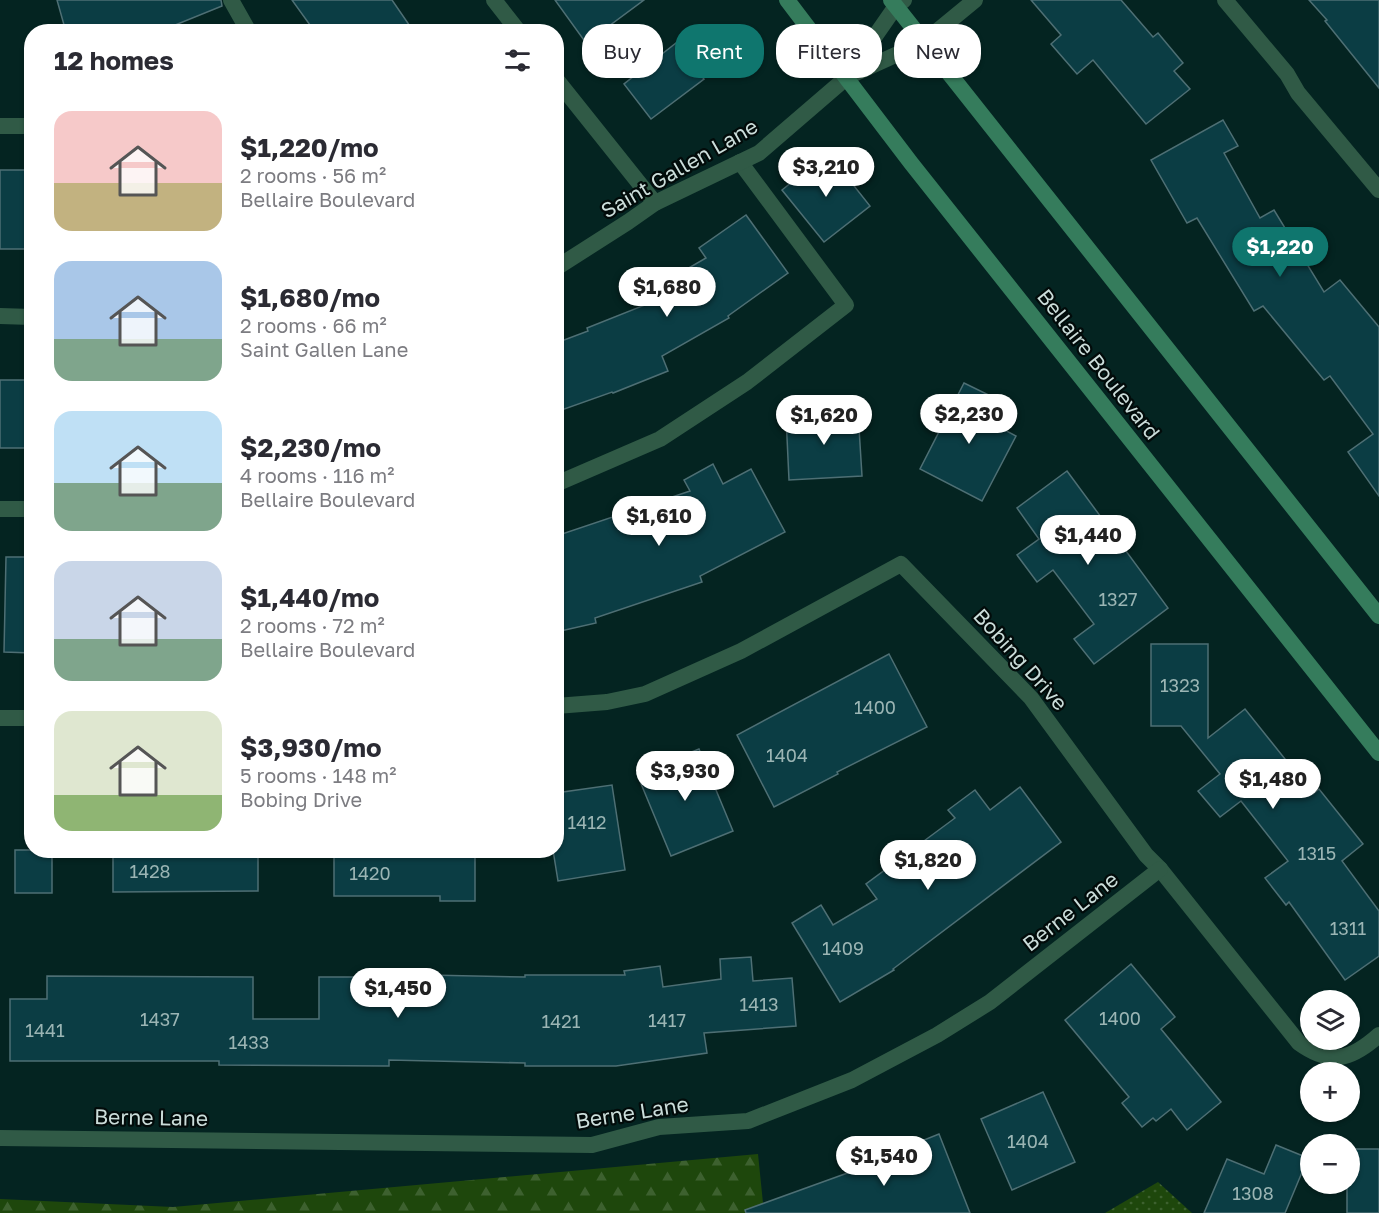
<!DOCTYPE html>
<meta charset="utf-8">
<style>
:root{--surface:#fff;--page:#f7f7f7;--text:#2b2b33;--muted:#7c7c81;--accent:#0f766e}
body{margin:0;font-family:"Golos Text",sans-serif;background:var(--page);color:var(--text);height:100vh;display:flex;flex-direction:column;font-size:22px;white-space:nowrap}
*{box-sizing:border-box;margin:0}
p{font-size:20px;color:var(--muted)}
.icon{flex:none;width:33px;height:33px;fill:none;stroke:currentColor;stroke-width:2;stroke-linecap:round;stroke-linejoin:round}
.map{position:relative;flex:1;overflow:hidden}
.panel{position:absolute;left:24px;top:24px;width:540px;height:834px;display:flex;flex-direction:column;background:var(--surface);border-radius:24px;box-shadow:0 2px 4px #0004}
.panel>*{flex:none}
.top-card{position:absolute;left:582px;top:24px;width:570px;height:54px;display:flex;gap:12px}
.controls{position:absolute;left:1300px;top:990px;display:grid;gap:12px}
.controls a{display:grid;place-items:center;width:60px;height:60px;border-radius:50%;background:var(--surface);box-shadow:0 2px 4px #0004;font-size:30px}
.price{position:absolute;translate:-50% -51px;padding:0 14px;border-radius:21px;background:#fff;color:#222;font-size:20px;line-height:39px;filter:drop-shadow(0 2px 3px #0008)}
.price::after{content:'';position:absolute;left:50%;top:36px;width:18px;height:14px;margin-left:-9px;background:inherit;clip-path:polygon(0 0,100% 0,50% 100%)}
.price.current{background:var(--accent);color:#fff}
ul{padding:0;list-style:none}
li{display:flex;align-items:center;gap:18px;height:150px;padding:0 30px}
li span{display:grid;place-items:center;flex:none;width:168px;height:120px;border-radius:18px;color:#555}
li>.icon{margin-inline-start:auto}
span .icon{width:72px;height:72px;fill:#fffc;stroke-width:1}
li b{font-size:26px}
h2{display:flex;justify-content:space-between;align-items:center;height:72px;padding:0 30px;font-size:26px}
.tag{padding:0 21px;border-radius:24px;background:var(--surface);box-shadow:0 2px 4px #0004;font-size:21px;line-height:54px}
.tag.current{background:var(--accent);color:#fff}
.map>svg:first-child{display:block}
</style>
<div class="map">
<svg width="1379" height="1213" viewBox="0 0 1379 1213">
<defs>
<pattern id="grass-dots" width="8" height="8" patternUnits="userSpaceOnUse" patternTransform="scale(1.5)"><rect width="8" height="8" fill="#1e470c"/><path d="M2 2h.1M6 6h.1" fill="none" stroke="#3d612f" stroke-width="1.8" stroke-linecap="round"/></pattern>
<pattern id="forest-firs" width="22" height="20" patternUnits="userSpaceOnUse" patternTransform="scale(1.5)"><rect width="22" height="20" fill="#1e470c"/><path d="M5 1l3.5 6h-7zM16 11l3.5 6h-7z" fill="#3d612f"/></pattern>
</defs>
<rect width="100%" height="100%" fill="#042421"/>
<polygon fill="url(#grass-dots)" points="1158,1182 1192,1213 1105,1213"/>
<polygon fill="url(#forest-firs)" points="758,1154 764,1213 0,1213 0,1199 173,1207"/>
<g fill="#0b3d44" stroke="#4e6f74" stroke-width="1.5">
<polygon points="57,0 221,0 222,6 158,32 66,32"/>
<polygon points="292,0 392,0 414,32 315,32"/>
<polygon points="555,0 644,0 586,43"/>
<polygon points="1031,0 1121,0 1153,37 1158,33 1183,63 1174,71 1190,89 1146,124 1093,60 1077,74 1051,44 1061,35"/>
<polygon points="1309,0 1379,0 1379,88 1325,21 1327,20"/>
<polygon points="676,43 704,79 651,119 624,84"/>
<polygon points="1223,120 1238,146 1224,153 1260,218 1274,210 1324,292 1340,280 1379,327 1379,496 1348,452 1373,434 1330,376 1324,380 1263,306 1254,311 1197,218 1187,223 1151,160"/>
<polygon points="828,153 870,206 824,242 782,190"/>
<rect x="0" y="170" width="32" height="79"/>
<polygon points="746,215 788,273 728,316 729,318 662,356 668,371 613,393 612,392 556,412 556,343 588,331 587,328 655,301 649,291 706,258 699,248"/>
<rect x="0" y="380" width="32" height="68"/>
<polygon points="964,383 997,399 986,420 1016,436 982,501 920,469"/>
<polygon points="858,412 862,476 789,480 786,416"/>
<polygon points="713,464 723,484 751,469 785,532 700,576 702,582 595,618 596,623 556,632 556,536 690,491 684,480"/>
<polygon points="1067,471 1168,608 1094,664 1074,639 1094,624 1053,570 1037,582 1017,555 1039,539 1017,508"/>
<polygon points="6,557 32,557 32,653 4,652"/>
<polygon points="1151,644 1208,644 1208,738 1245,709 1313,794 1319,789 1363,844 1342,861 1379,911 1379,956 1345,980 1289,902 1286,905 1265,878 1288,861 1241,801 1220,817 1198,791 1220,774 1181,726 1151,726"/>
<polygon points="889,654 927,727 837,772 838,774 774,807 737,735"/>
<polygon points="699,749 733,831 671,856 637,774"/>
<polygon points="612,785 625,870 558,881 553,850 556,850 556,793"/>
<polygon points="1020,787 1061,842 893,969 894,970 840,1002 792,923 821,905 833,925 877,899 866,884 955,818 948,810 975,790 990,810"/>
<rect x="15" y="850" width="37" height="43"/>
<polygon points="113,850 258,850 258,891 113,892"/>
<polygon points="334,850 475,850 475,901 440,901 440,896 334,896"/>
<polygon points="751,957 753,981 792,978 796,1026 704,1033 707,1053 616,1066 525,1066 525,1063 389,1060 389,1066 219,1065 219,1061 10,1061 10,999 47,999 47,976 253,977 253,1019 319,1019 319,977 428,977 428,975 525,977 525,975 625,975 624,971 660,966 663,987 721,979 720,959"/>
<polygon points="1131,964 1175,1017 1161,1029 1221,1102 1187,1130 1171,1109 1156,1121 1153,1118 1142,1127 1122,1103 1129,1097 1065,1020"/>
<polygon points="1043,1092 1075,1162 1012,1190 981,1119"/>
<polygon points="939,1134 970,1213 746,1213 745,1210 878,1162 877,1159"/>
<polygon points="1276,1145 1308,1158 1285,1213 1204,1213 1227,1159 1264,1174"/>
<polygon points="1350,1149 1379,1149 1379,1213 1347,1213 1347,1184 1350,1184"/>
</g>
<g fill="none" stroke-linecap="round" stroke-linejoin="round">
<g stroke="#305a46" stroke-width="16">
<polyline points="231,0 249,32"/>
<polyline points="0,126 32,126"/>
<polyline points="556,484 660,439 747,382 846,305 740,162"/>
<polyline points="0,509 32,509"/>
</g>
<g stroke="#305a46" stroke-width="16">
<polyline points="494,0 519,32"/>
<polyline points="1225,0 1287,74 1298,93 1379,190"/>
<polyline points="847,77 924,42 975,0"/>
<polyline points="556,79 655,203"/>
<polyline points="556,268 628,222 655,203 759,153 846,78 896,6 904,0"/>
<polyline points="0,316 32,317"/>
<path d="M 556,706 L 607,702 L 645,694 L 741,651 L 901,564 L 1031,698 L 1146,855 L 1160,869 L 1299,1043 C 1331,1066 1351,1060 1379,1035"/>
<polyline points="0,718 32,718"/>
<polyline points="0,1138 592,1145 659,1127 748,1121 852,1080 937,1035 990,1002 1160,869"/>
</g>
<g stroke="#357c5c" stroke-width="16">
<polyline points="787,0 911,163 1379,753"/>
<polyline points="891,0 1379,616"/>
</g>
</g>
<g text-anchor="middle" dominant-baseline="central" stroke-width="4.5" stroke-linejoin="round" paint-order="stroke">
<g font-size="18" fill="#9bb5b4">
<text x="1118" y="599">1327</text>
<text x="1180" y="685">1323</text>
<text x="875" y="707">1400</text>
<text x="787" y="755">1404</text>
<text x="587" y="822">1412</text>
<text x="1317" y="853">1315</text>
<text x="150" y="871">1428</text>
<text x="370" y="873">1420</text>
<text x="1348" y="928">1311</text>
<text x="843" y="948">1409</text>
<text x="759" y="1004">1413</text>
<text x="1120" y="1018">1400</text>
<text x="160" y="1019">1437</text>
<text x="667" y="1020">1417</text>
<text x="561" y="1021">1421</text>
<text x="45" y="1030">1441</text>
<text x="249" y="1042">1433</text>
<text x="1028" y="1141">1404</text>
<text x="1253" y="1193">1308</text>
</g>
<g font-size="21" fill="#cbddda" stroke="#020b0a">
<text transform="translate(679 168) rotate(-30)">Saint Gallen Lane</text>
<text transform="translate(1099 364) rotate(52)">Bellaire Boulevard</text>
<text transform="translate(1021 659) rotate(48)">Bobing Drive</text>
<text transform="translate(1070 911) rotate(-38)">Berne Lane</text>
<text transform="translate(632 1112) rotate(-9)">Berne Lane</text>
<text transform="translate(151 1117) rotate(1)">Berne Lane</text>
</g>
</g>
</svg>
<div class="controls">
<a><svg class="icon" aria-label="layers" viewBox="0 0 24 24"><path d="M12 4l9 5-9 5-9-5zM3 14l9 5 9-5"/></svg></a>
<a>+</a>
<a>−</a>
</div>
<b class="price" style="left:826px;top:198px">$3,210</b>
<b class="price current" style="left:1280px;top:278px">$1,220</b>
<b class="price" style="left:667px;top:318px">$1,680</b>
<b class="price" style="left:969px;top:445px">$2,230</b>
<b class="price" style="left:824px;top:446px">$1,620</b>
<b class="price" style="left:659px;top:547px">$1,610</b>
<b class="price" style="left:1088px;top:566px">$1,440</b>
<b class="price" style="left:685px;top:802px">$3,930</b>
<b class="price" style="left:1273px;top:810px">$1,480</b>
<b class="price" style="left:928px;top:891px">$1,820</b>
<b class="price" style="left:398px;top:1019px">$1,450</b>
<b class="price" style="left:884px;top:1187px">$1,540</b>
<div class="top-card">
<a class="tag">Buy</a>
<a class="tag current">Rent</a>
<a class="tag">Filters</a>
<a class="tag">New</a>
</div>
<section class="panel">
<h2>12 homes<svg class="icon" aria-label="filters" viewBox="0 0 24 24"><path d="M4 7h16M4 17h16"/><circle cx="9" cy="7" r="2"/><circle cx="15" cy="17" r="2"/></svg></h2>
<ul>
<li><span style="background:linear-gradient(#f6c9c9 60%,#c2b280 0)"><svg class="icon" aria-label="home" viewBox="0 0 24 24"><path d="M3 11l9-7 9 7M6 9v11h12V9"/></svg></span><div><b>$1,220/mo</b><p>2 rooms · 56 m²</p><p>Bellaire Boulevard</p></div></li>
<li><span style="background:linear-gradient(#a9c7e8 65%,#7fa58c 0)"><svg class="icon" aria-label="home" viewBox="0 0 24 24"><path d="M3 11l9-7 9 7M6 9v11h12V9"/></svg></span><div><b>$1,680/mo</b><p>2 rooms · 66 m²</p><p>Saint Gallen Lane</p></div></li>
<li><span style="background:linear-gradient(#bfe0f5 60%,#7fa58c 0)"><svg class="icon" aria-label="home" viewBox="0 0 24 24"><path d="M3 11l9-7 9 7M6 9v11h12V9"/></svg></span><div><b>$2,230/mo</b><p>4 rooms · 116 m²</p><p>Bellaire Boulevard</p></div></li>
<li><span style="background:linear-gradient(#c9d6e8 65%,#7fa58c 0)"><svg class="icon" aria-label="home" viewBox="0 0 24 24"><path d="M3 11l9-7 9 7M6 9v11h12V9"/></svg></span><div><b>$1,440/mo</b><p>2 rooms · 72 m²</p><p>Bellaire Boulevard</p></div></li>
<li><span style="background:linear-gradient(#dfe7d0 70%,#8fb573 0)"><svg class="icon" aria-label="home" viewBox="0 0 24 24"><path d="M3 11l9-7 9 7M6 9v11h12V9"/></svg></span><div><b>$3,930/mo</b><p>5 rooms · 148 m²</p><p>Bobing Drive</p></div></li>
</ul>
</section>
</div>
